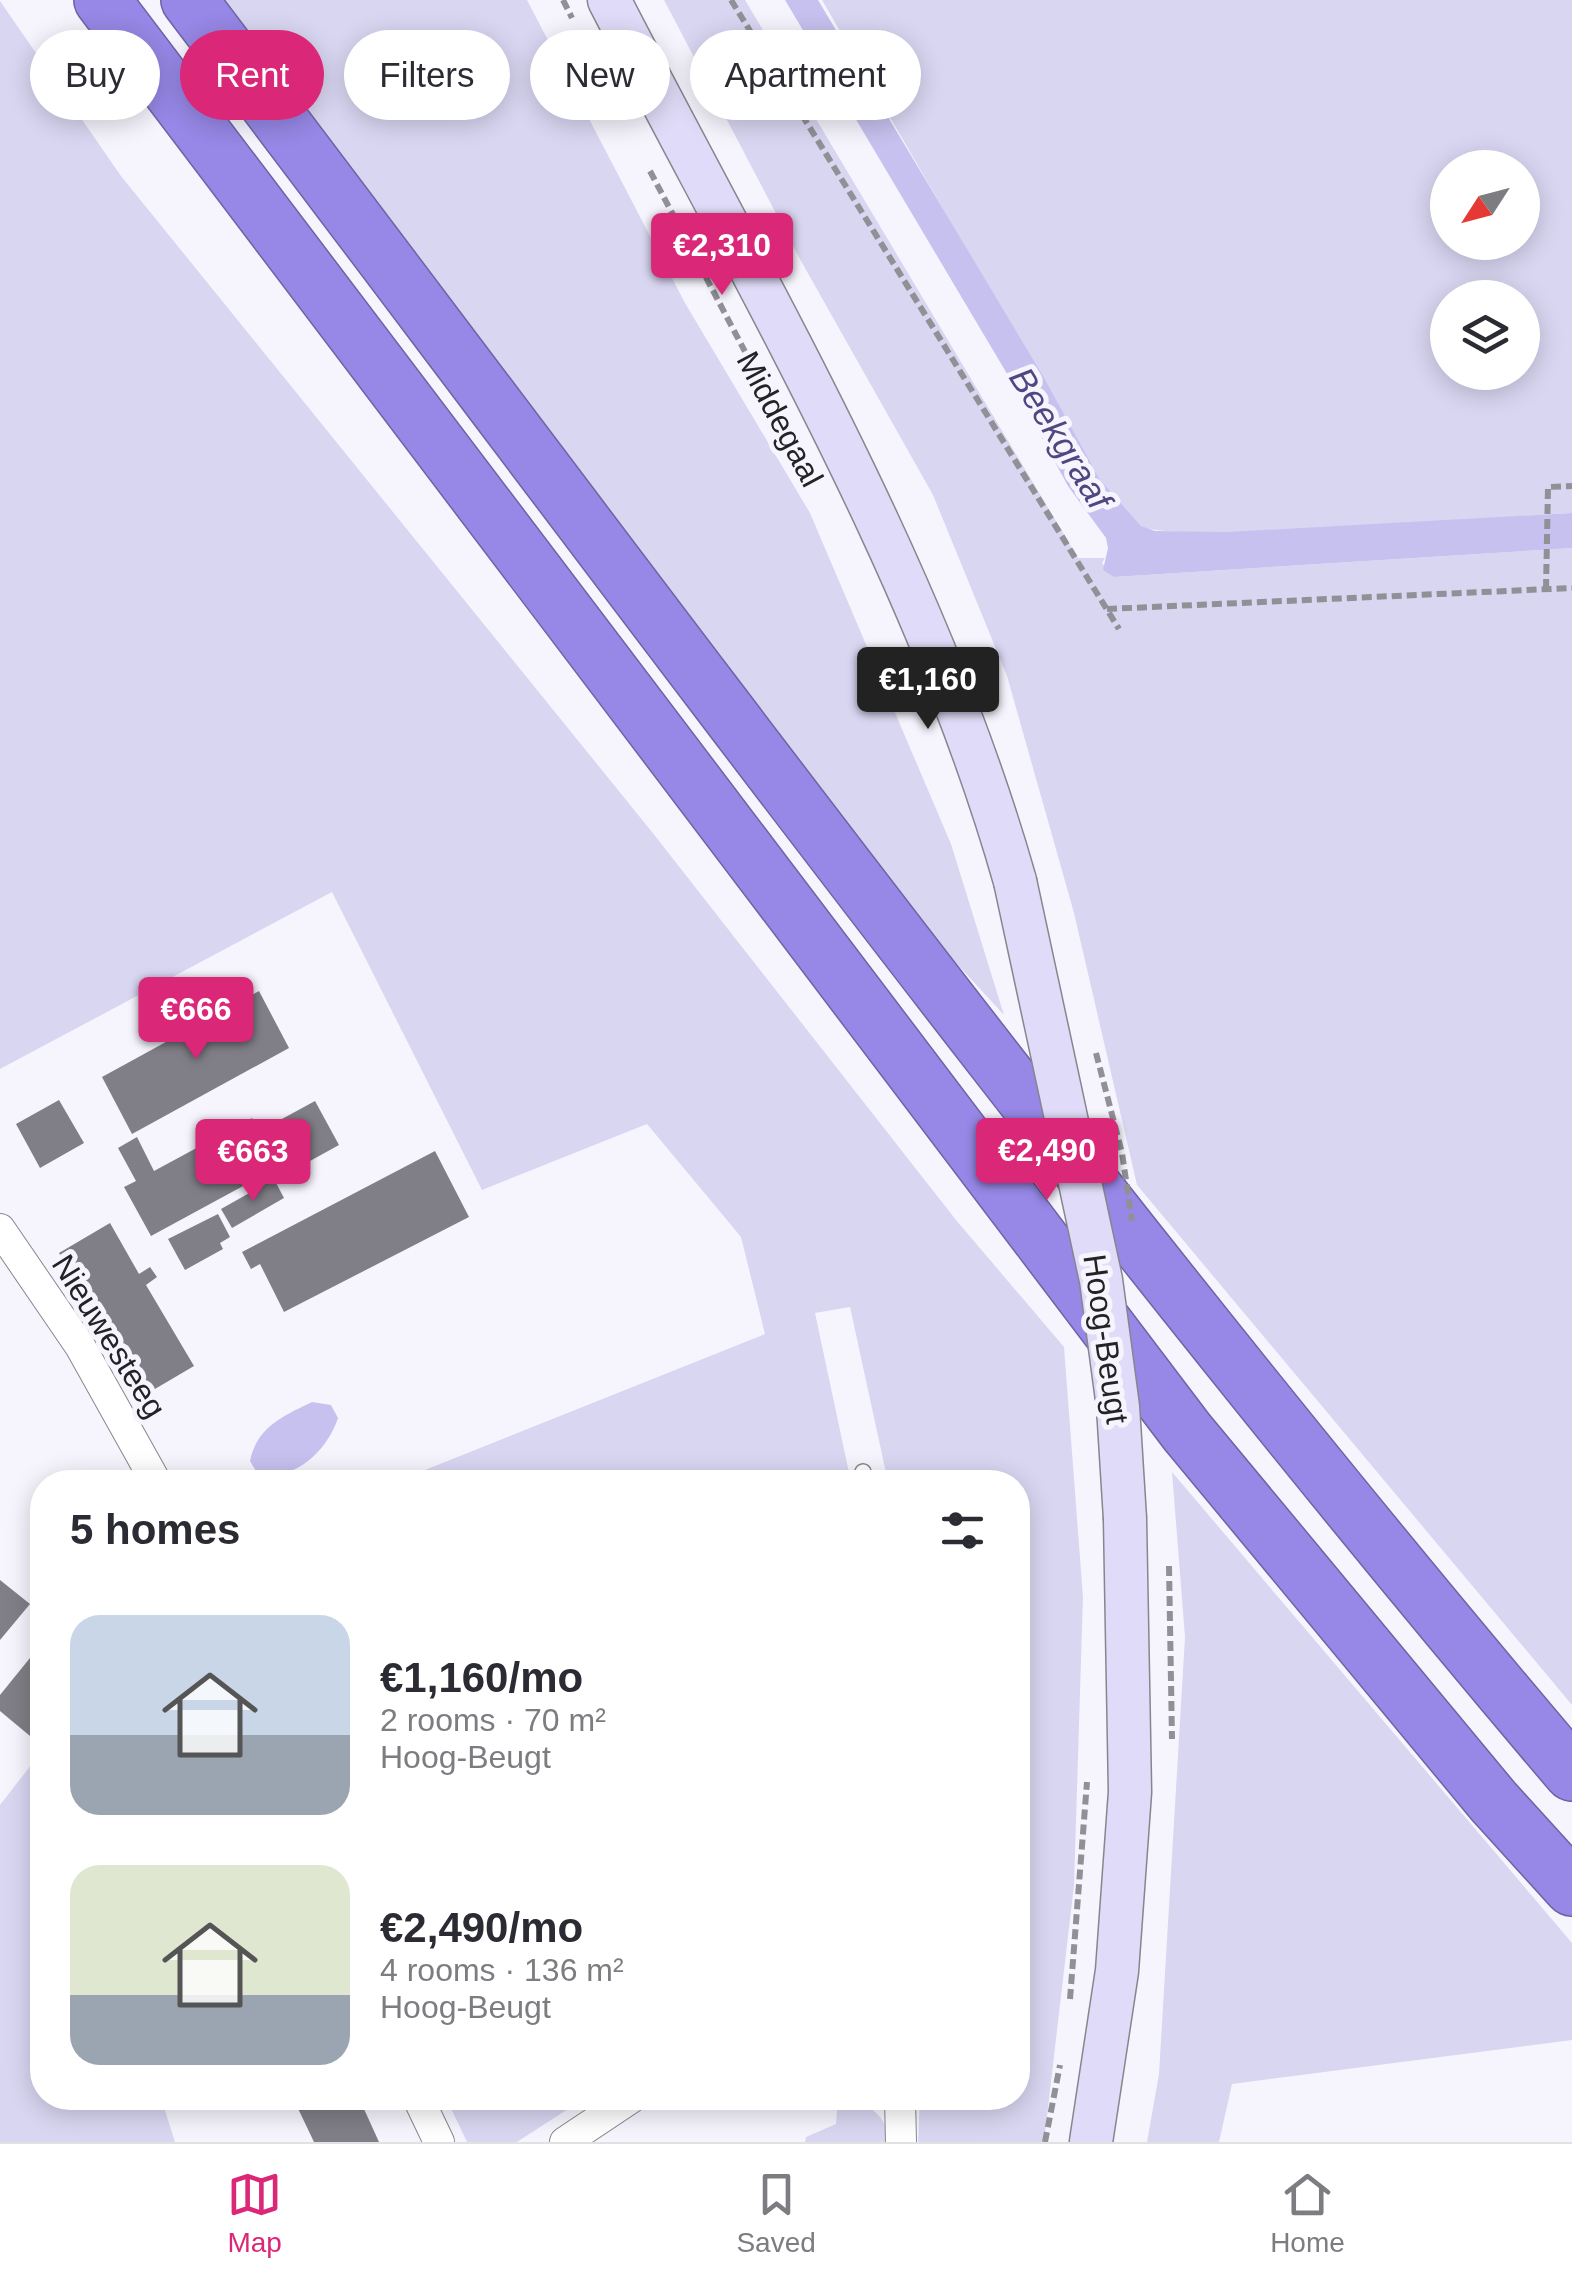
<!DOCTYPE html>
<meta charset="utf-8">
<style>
:root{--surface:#fff;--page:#f2f2f3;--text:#2b2b33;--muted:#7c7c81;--line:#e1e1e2;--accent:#db2777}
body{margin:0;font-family:Arial,sans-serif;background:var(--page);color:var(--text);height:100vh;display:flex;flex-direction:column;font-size:38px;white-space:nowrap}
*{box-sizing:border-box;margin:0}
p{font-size:32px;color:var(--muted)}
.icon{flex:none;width:55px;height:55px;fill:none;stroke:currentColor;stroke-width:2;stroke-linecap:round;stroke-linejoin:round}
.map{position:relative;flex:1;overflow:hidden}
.drawer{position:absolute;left:30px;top:1470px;width:1000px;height:640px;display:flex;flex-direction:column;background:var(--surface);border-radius:40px;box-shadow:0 5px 25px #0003}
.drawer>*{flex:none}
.top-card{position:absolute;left:30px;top:30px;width:1000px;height:90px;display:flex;gap:20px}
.needle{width:65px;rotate:234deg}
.buttons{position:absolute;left:1430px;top:150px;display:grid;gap:20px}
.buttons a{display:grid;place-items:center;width:110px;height:110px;border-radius:50%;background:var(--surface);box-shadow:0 5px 25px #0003;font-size:50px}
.price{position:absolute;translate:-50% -85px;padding:0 22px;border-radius:10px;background:var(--accent);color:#fff;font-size:32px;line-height:65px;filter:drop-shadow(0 2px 5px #0008)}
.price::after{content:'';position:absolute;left:50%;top:60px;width:30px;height:22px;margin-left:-15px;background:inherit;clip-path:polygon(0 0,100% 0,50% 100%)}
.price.on{background:#222;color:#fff}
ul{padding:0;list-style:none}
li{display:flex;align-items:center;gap:30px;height:250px;padding:0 40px}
li span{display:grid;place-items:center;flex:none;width:280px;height:200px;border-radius:30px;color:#555}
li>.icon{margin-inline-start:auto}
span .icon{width:120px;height:120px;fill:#fffc;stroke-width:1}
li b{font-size:42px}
h2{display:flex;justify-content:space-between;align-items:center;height:120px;padding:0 40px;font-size:42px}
.pill{padding:0 35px;border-radius:45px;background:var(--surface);box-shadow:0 5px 25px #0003;font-size:35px;line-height:90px}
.pill.on{background:var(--accent);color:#fff}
.tab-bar{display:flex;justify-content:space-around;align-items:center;height:140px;border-top:2px solid var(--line);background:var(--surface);font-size:28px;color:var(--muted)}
.tab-bar a{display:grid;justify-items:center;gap:5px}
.tab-bar .on{color:var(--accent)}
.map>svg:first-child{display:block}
</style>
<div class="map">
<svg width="1572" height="2142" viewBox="0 0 1572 2142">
<rect width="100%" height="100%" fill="#f6f5fe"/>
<g fill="#d9d6f2" fill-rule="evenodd">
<polygon points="207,0 527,0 685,303 810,513 951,844 1004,1015 936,941"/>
<polygon points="664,0 745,0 1078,558 1105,558 1102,563 1114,577 1572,548 1572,1705 1137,1185 1074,913 1007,676 933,495 801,261"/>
<path d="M 822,0 L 1572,0 L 1572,513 C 1511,516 1172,545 1140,526 C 1123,516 1111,496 1100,480 ZM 1448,168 L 1522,168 L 1522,242 L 1448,242 ZM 1448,298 L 1522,298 L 1522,372 L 1448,372 Z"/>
<polygon points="0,1 121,176 652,832 956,1220 1064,1347 1083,1597 1074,1885 1044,2142 918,2142 920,2098 1018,2098 1018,1482 888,1482 850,1307 815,1313 851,1482 395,1482 765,1334 741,1237 647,1124 482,1190 332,892 0,1069"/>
<polygon points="1172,1472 1572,1943 1572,2040 1232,2084 1219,2142 1147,2142 1159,2074 1185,1637"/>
<polygon points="42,1751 42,2098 161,2098 175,2142 0,2142 0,1805"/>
<polygon points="446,2098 585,2098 517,2142 467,2142"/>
<path d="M 838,2098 C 862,2098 890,2115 888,2142 L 805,2142 L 806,2137 L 836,2124 Z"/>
</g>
<g fill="#c6c1ee">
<polygon points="785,0 818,0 1043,376 1100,480 1141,526 1155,531 1227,532 1572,513 1572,548 1114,577 1103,570 1108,548 1106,538 1068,486 1006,372"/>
<path d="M 312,1402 L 331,1405 L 338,1418 C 327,1451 294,1483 257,1473 L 250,1461 C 257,1427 283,1416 312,1402 Z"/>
</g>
<g fill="#807f87">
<polygon points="259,991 289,1048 132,1134 102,1077"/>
<polygon points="59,1100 84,1143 40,1168 16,1124"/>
<polygon points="315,1101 339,1145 281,1177 276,1168 151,1236 124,1187 136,1181 118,1148 137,1137 154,1171 252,1118 258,1132"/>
<polygon points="435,1151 469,1217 284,1312 260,1264 251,1269 242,1252"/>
<polygon points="274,1179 284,1198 232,1228 221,1209"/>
<polygon points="218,1214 230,1237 220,1243 223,1249 185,1270 168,1239"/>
<polygon points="110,1223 139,1274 150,1267 157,1277 146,1285 194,1366 143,1396 59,1253"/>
<polygon points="0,1580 30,1604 0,1640"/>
<polygon points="34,1653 42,1660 42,1746 0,1711 0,1695"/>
<polygon points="293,2098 359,2098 379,2142 314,2142"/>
</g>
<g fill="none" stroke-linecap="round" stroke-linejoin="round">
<defs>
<polyline id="lane" points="863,1472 865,1482"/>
<g id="street">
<polyline points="0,1229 80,1346 156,1482"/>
<polyline points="418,2098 439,2142"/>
<polyline points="900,2098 901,2142"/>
<polyline points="565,2142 631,2098"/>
</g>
<g id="secondary">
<path d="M 609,0 C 756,286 927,571 1015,881"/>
<polyline points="1091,2142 1117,1971 1130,1792 1125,1519"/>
</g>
<g id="highway">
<polyline points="102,0 1187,1432 1493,1801 1572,1888"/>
<path d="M 189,0 C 642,597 1086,1202 1572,1773"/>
</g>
</defs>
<use href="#lane" stroke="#87868e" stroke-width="18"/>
<use href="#street" stroke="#87868e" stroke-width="32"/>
<use href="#secondary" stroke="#87868e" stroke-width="45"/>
<use href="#highway" stroke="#6e64a3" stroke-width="58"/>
<g stroke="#909096" stroke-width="6" stroke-dasharray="10 5" stroke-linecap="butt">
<polyline points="563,0 572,18"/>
<polyline points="731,0 1119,629"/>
<polyline points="650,171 761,382"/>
<polyline points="1546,589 1548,487 1572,486"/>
<polyline points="1107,609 1572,588"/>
<polyline points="1169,1566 1172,1739"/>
<polyline points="1070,1999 1087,1782"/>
<polyline points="1045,2142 1060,2065"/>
</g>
<use href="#lane" stroke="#fff" stroke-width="15"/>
<use href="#street" stroke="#fff" stroke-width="30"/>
<use href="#secondary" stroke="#e0dbf8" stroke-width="42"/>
<use href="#highway" stroke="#9787e6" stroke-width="55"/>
<defs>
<polyline id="secondary-bridge" points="1015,881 1101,1280 1118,1407 1125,1519"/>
</defs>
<use href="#secondary-bridge" stroke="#87868e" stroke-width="45" stroke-linecap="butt"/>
<polyline stroke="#909096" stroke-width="6" stroke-dasharray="10 5" stroke-linecap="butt" points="1096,1053 1122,1153 1132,1221"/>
<use href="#secondary-bridge" stroke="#e0dbf8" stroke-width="42"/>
</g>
<g text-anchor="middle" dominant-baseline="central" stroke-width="10" stroke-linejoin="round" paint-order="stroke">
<g font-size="32" fill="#232326" stroke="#f6f5fe">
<text transform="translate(780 419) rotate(62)">Middegaal</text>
<text transform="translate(109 1336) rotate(58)">Nieuwesteeg</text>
<text transform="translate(1106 1339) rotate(82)">Hoog-Beugt</text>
</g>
<g font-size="35" font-style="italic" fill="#514780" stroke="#f6f5fe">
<text transform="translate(1061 438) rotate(58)">Beekgraaf</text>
</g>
</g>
</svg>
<div class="buttons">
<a><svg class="needle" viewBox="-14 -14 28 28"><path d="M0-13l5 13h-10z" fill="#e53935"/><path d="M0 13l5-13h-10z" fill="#7c7c81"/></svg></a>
<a><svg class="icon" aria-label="layers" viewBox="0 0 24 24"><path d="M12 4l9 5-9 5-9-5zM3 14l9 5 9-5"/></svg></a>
</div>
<b class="price" style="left:722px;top:298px">€2,310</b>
<b class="price on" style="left:928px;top:732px">€1,160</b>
<b class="price" style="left:196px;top:1062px">€666</b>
<b class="price" style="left:1047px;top:1203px">€2,490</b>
<b class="price" style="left:253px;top:1204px">€663</b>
<div class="top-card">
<a class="pill">Buy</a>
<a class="pill on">Rent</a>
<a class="pill">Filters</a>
<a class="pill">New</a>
<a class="pill">Apartment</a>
</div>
<section class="drawer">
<h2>5 homes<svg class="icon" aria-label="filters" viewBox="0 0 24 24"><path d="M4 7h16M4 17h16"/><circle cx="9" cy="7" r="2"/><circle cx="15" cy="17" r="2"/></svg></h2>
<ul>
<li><span style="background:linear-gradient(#c9d6e8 60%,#9aa5b1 0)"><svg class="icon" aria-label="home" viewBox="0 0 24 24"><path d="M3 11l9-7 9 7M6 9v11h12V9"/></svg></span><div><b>€1,160/mo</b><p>2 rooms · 70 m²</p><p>Hoog-Beugt</p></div></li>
<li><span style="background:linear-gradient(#dfe7d0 65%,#9aa5b1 0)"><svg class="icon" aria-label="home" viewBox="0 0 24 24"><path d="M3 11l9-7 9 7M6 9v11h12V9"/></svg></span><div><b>€2,490/mo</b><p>4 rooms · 136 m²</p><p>Hoog-Beugt</p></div></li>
</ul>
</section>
</div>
<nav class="tab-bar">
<a class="on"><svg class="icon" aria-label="map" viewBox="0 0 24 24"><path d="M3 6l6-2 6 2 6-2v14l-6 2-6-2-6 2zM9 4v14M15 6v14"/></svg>Map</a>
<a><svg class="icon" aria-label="saved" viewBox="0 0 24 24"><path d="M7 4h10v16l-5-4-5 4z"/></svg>Saved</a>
<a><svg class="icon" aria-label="home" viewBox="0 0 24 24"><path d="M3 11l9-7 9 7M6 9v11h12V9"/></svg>Home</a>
</nav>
